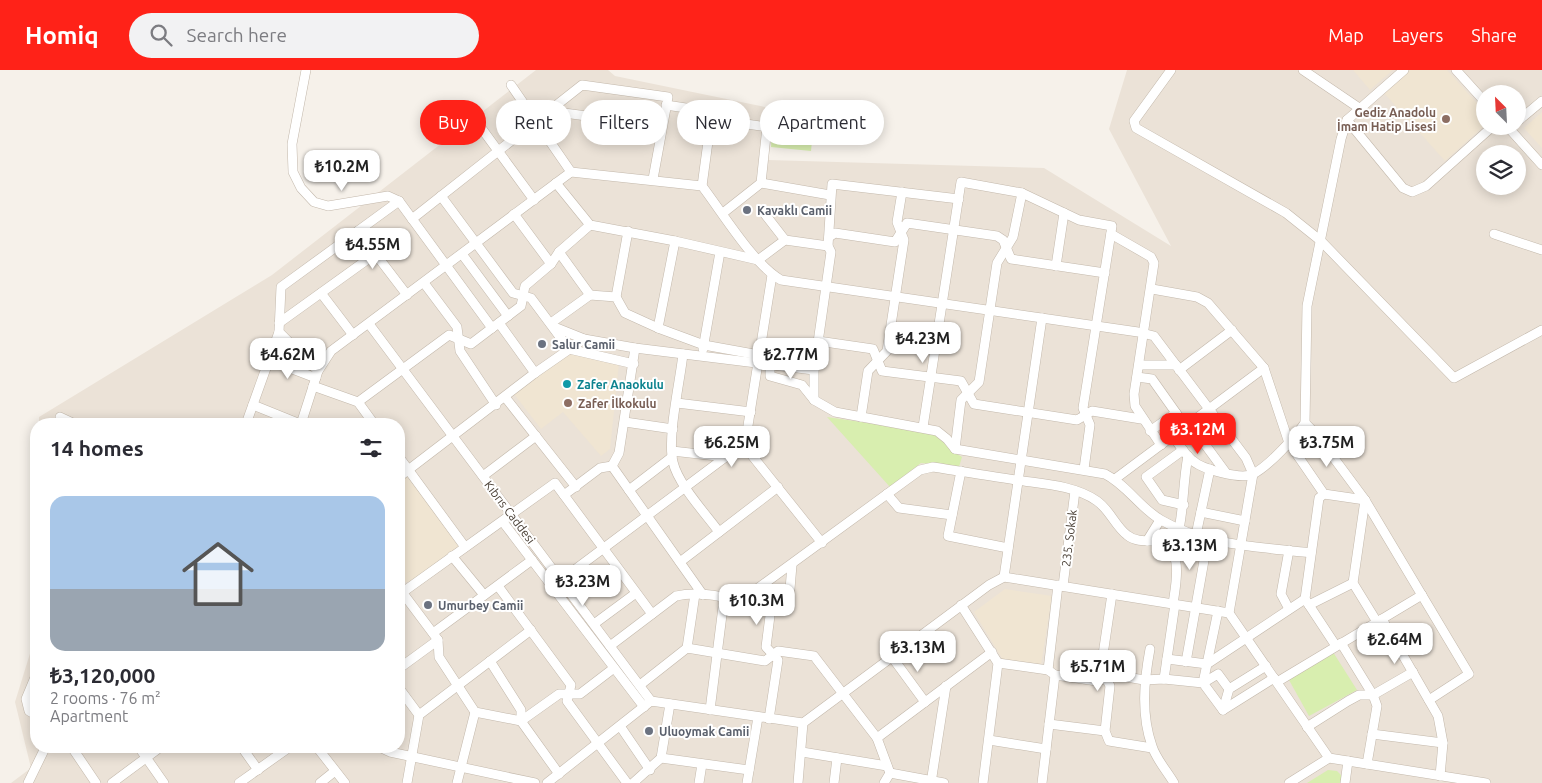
<!DOCTYPE html>
<meta charset="utf-8">
<style>
:root{--surface:#fff;--page:#f2f2f3;--text:#2b2b33;--muted:#7c7c81;--accent:#ff2218}
body{margin:0;font-family:Ubuntu,sans-serif;background:var(--page);color:var(--text);height:100vh;display:flex;flex-direction:column;font-size:19px;white-space:nowrap}
*{box-sizing:border-box;margin:0}
p{font-size:16px;color:var(--muted)}
.icon{flex:none;width:28px;height:28px;fill:none;stroke:currentColor;stroke-width:2;stroke-linecap:round;stroke-linejoin:round}
.map{position:relative;flex:1;overflow:hidden}
.sheet{position:absolute;left:30px;top:348px;width:375px;height:335px;display:flex;flex-direction:column;background:var(--surface);border-radius:20px;box-shadow:0 2px 12px #0003}
.sheet>*{flex:none}
.guide{position:absolute;left:420px;top:30px;width:475px;height:45px;display:flex;gap:10px}
.needle{width:32px;rotate:336deg}
.fabs{position:absolute;left:1476px;top:15px;display:grid;gap:10px}
.fabs a{display:grid;place-items:center;width:50px;height:50px;border-radius:50%;background:var(--surface);box-shadow:0 2px 12px #0003;font-size:25px}
.price{position:absolute;translate:-50% -42px;padding:0 11px;border-radius:10px;background:#fff;color:#222;font-size:16px;line-height:32px;filter:drop-shadow(0 1px 2px #0008)}
.price::after{content:'';position:absolute;left:50%;top:30px;width:15px;height:11px;margin-left:-8px;background:inherit;clip-path:polygon(0 0,100% 0,50% 100%)}
.price.selected{background:var(--accent);color:#fff}
ul{padding:0;list-style:none}
li{display:grid;align-content:center;gap:10px;height:265px;padding:0 20px}
li span{display:grid;place-items:center;height:155px;border-radius:15px;color:#555}
li>.icon{margin-inline-start:auto}
span .icon{width:90px;height:90px;fill:#fffc;stroke-width:1}
li b{font-size:21px}
h2{display:flex;justify-content:space-between;align-items:center;height:60px;padding:0 20px;font-size:21px}
.tag{padding:0 18px;border-radius:22px;background:var(--surface);box-shadow:0 2px 12px #0003;font-size:18px;line-height:45px}
.tag.selected{background:var(--accent);color:#fff}
header{display:flex;align-items:center;gap:30px;box-sizing:border-box;height:70px;padding:0 25px;background:var(--accent);color:#fff}
header strong{font-size:24px}
nav{display:flex;gap:28px;margin-inline-start:auto;font-size:18px}
.search{width:350px;height:45px;background:var(--page);display:flex;align-items:center;gap:12px;box-sizing:border-box;padding:0 18px;border-radius:28px;color:var(--muted);font-size:19px}
.map>svg:first-child{display:block}
</style>
<header>
<strong>Homiq</strong>
<div class="search"><svg class="icon" aria-label="search" viewBox="0 0 24 24"><circle cx="10" cy="10" r="6"/><path d="M15 15l6 6"/></svg>Search here</div>
<nav><a>Map</a><a>Layers</a><a>Share</a></nav>
</header>
<div class="map">
<svg width="1542" height="713" viewBox="0 0 1542 713">
<rect width="100%" height="100%" fill="#f6f1ea"/>
<path fill="#ebe2d7" fill-rule="evenodd" d="M 536,0 L 608,0 L 615,6 L 765,37 L 768,90 L 1044,98 L 1171,176 L 1109,59 L 1127,0 L 1542,0 L 1542,713 L 11,713 L 31,698 L 15,632 L 36,564 L 36,676 L 399,676 L 399,354 L 39,354 L 39,347 L 272,205 ZM 1485,24 L 1518,24 L 1518,56 L 1485,56 ZM 1485,84 L 1518,84 L 1518,116 L 1485,116 Z"/>
<g fill="#f0e5d2">
<polygon points="1353,0 1393,0 1370,20"/>
<polygon points="1410,0 1447,0 1485,42 1485,55 1445,91 1384,23"/>
<polygon points="1542,42 1542,78 1524,58"/>
<polygon points="570,282 619,293 610,379 601,386 563,342 541,359 514,324"/>
<polygon points="406,404 459,473 460,477 412,512 405,512 399,509 399,410"/>
<polygon points="1005,519 1052,526 1041,595 1003,590 974,542"/>
</g>
<g fill="#d8eeaf">
<polygon points="772,58 813,61 811,81 771,77"/>
<polygon points="827,347 937,363 951,380 962,387 959,397 921,393 890,417"/>
<polygon points="1333,582 1357,620 1309,646 1289,610"/>
<polygon points="1328,700 1337,701 1341,705 1341,713 1307,713"/>
</g>
<g fill="none" stroke-linecap="round" stroke-linejoin="round">
<defs>
<g id="minor">
<polyline points="306,0 292,74 293,102 301,118 314,132 328,136 388,126 399,131 492,258"/>
<polyline points="1171,0 1134,51 1136,58 1286,143 1321,171 1454,308 1542,260"/>
<polyline points="1303,0 1359,38"/>
<polyline points="1456,0 1485,32"/>
<polyline points="511,15 571,102"/>
<polyline points="666,35 712,42 702,116"/>
<polyline points="549,41 662,56"/>
<polyline points="471,44 534,130"/>
<polyline points="711,49 767,57 761,113 723,143"/>
<polyline points="1347,50 1403,118 1412,122 1426,116 1493,56"/>
<polyline points="1518,51 1542,31"/>
<polyline points="1507,56 1542,95"/>
<polyline points="556,113 590,155 675,171 758,190 785,170 828,176"/>
<polyline points="761,113 830,125"/>
<polyline points="441,126 513,223 531,228 569,279 634,294"/>
<polyline points="764,143 785,170"/>
<polyline points="514,144 551,194"/>
<polyline points="412,149 582,15 668,27 653,109"/>
<polyline points="358,161 407,225"/>
<polyline points="1111,164 1151,187 1154,193 1134,324 1135,336 1161,375"/>
<polyline points="1494,164 1542,180"/>
<polyline points="829,167 835,163 895,172 907,153 997,166 1003,170 1011,189 1105,203"/>
<polyline points="559,182 590,225"/>
<polyline points="462,184 508,246"/>
<polyline points="1056,196 1064,143"/>
<polyline points="424,213 457,257 460,281 496,335"/>
<polyline points="1152,219 1197,227 1208,233 1264,298 1289,373 1324,424 1365,430"/>
<polyline points="321,223 353,265"/>
<polyline points="616,227 628,161"/>
<polyline points="279,253 375,184"/>
<polyline points="499,253 535,303"/>
<polyline points="551,253 590,225 616,227 625,243 658,258 704,275 759,285"/>
<polyline points="369,254 651,631"/>
<polyline points="554,257 584,269 635,278 814,300"/>
<polyline points="658,258 675,171"/>
<polyline points="818,271 873,279 882,301 961,311 974,334 1077,350 1092,341 1141,349"/>
<polyline points="703,279 720,182"/>
<path d="M 683,284 C 680,312 667,367 673,392 C 678,414 705,443 719,462"/>
<polyline points="269,290 316,308"/>
<polyline points="1139,295 1176,295"/>
<path d="M 770,296 L 770,306 L 802,315 L 814,330 L 835,342 L 937,361 L 947,369 L 955,379 L 1105,404 C 1127,415 1140,438 1161,450 C 1205,476 1262,477 1311,483"/>
<polyline points="1179,300 1232,260"/>
<polyline points="318,301 279,262 281,217 399,131"/>
<polyline points="1137,307 1152,309 1186,357"/>
<polyline points="313,316 358,332 449,265 471,274 521,236 525,216 551,194 559,182 590,155"/>
<polyline points="505,327 576,417"/>
<polyline points="814,330 814,300 831,182 828,176 832,114 959,129"/>
<polyline points="358,332 374,354"/>
<polyline points="677,333 751,342"/>
<polyline points="253,335 300,354"/>
<polyline points="60,347 75,354"/>
<polyline points="861,347 868,301 887,281 904,170 897,152 902,122"/>
<polyline points="625,352 673,359"/>
<polyline points="1305,353 1316,364 1365,430 1469,604 1429,630"/>
<polyline points="246,354 279,262"/>
<path d="M 301,354 L 318,301 L 331,281 L 571,102 L 702,116 C 722,142 754,195 781,210 L 1138,262 L 1154,266 L 1246,388 L 1253,404 L 1229,543"/>
<polyline points="1190,354 1226,403"/>
<polyline points="923,357 961,112 1022,123 1079,150 1112,156 1083,338 1090,355 1084,399"/>
<polyline points="1150,361 1176,343"/>
<path d="M 1173,366 C 1179,374 1184,384 1192,390 C 1201,399 1241,410 1253,404 C 1269,396 1295,367 1305,353 L 1307,236 L 1341,69 L 1347,50 L 1404,0"/>
<polyline points="742,373 822,473"/>
<polyline points="955,379 961,330 979,312 997,193 1013,167 1022,123"/>
<polyline points="1183,380 1146,407 1162,430 1184,435"/>
<polyline points="672,381 726,387"/>
<polyline points="399,387 465,477"/>
<polyline points="612,396 703,525"/>
<polyline points="612,396 619,383 635,278"/>
<polyline points="961,401 948,466 1008,478"/>
<polyline points="483,406 536,366"/>
<polyline points="399,407 535,303 584,269"/>
<polyline points="1115,409 1264,298"/>
<polyline points="629,420 672,387"/>
<polyline points="887,424 899,438 952,445"/>
<polyline points="1324,424 1319,428 1305,529 1336,576"/>
<polyline points="564,425 600,398 612,396"/>
<polyline points="1365,430 1353,513 1377,552"/>
<polyline points="1201,442 1245,451"/>
<polyline points="503,452 644,637"/>
<path d="M 1179,459 C 1184,435 1183,411 1188,386"/>
<polyline points="1196,465 1210,399"/>
<polyline points="1147,471 1160,450"/>
<polyline points="1289,480 1281,524 1289,539"/>
<polyline points="452,486 484,525"/>
<polyline points="680,492 778,417"/>
<polyline points="1004,507 1042,248"/>
<polyline points="561,510 735,380 746,368 772,205"/>
<polyline points="498,516 571,615 567,631 627,713"/>
<polyline points="1063,516 1075,421"/>
<polyline points="399,518 438,570 439,587 475,642 521,651 559,624 580,624 614,598"/>
<polyline points="403,522 555,413 652,544"/>
<polyline points="1112,524 1101,598 1110,616 1105,661 1109,671 1152,678"/>
<path d="M 739,532 L 920,400 L 933,397 C 960,401 988,406 1016,410 C 1042,414 1074,415 1097,431 C 1110,440 1115,456 1127,465 C 1134,471 1144,471 1152,471 C 1186,475 1176,511 1173,534"/>
<polyline points="961,535 998,593 983,713"/>
<polyline points="1309,535 1353,513"/>
<polyline points="1382,549 1438,646 1443,673 1440,706"/>
<polyline points="594,554 636,523"/>
<polyline points="433,563 532,490"/>
<polyline points="1341,573 1373,625 1377,636 1367,694"/>
<path d="M 610,576 L 676,526 C 706,519 742,532 771,538"/>
<polyline points="687,578 695,524"/>
<path d="M 1150,579 C 1144,611 1141,645 1152,676 C 1156,689 1167,701 1174,713"/>
<polyline points="892,587 925,632"/>
<polyline points="1167,589 1207,594 1305,529"/>
<polyline points="490,591 521,640 521,651 559,704"/>
<polyline points="1186,592 1208,468"/>
<polyline points="998,593 1048,600 1055,605 1097,611 1115,605 1144,610 1164,609 1203,613 1223,640 1274,608"/>
<polyline points="399,596 401,597 438,570"/>
<polyline points="1048,600 1058,515"/>
<polyline points="36,605 26,629 29,641 36,645"/>
<polyline points="1164,609 1175,534"/>
<polyline points="1277,612 1422,525"/>
<polyline points="1203,613 1218,541"/>
<polyline points="1203,613 1218,604 1229,619"/>
<polyline points="640,615 687,578 765,591 778,581 814,586 877,668 890,703"/>
<polyline points="399,618 419,645"/>
<polyline points="710,640 724,529"/>
<polyline points="1223,640 1229,619 1266,596"/>
<polyline points="769,649 778,590 766,577 771,538 790,519 792,495"/>
<polyline points="1049,654 1105,661"/>
<polyline points="620,656 650,700"/>
<polyline points="1307,657 1348,631 1359,625 1373,625 1413,602"/>
<polyline points="1372,664 1443,673"/>
<polyline points="877,668 992,582"/>
<polyline points="989,670 1046,679"/>
<polyline points="71,676 96,713"/>
<polyline points="138,676 164,713"/>
<polyline points="241,676 258,700"/>
<polyline points="316,676 345,713"/>
<polyline points="377,676 390,682 535,713"/>
<polyline points="802,682 887,696"/>
<polyline points="661,688 749,700"/>
<polyline points="890,703 944,713"/>
<polyline points="28,713 46,676"/>
<polyline points="112,713 162,676"/>
<polyline points="239,713 291,676"/>
<polyline points="320,713 335,701"/>
<polyline points="407,713 419,645 531,560"/>
<polyline points="457,713 475,642"/>
<polyline points="547,713 651,631 803,653 989,515 1004,507 1229,543 1329,688"/>
<polyline points="633,713 661,688 670,634"/>
<polyline points="699,713 702,694"/>
<polyline points="747,713 758,647"/>
<polyline points="798,713 803,653"/>
<polyline points="834,713 837,688"/>
<polyline points="884,713 890,703"/>
<polyline points="931,713 946,616"/>
<polyline points="1042,713 1055,605"/>
<polyline points="1289,713 1329,688 1486,713"/>
<polyline points="1345,713 1348,691"/>
</g>
</defs>
<use href="#minor" stroke="#c3b8ab" stroke-width="10"/>
<use href="#minor" stroke="#fff" stroke-width="9"/>
</g>
<g fill="#8d6e63" stroke="#fff" stroke-width="2">
<circle cx="1446" cy="49" r="5"/>
<circle cx="568" cy="333" r="5"/>
</g>
<g fill="#6b7280" stroke="#fff" stroke-width="2">
<circle cx="747" cy="140" r="5"/>
<circle cx="542" cy="274" r="5"/>
<circle cx="428" cy="535" r="5"/>
<circle cx="649" cy="661" r="5"/>
</g>
<circle fill="#0f9aa8" stroke="#fff" stroke-width="2" cx="567" cy="314" r="5"/>
<g text-anchor="middle" dominant-baseline="central" stroke-width="4" stroke-linejoin="round" paint-order="stroke">
<g font-size="12" font-weight="bold" fill="#785e54" stroke="#fff" text-anchor="end">
<text x="1436" y="42">Gediz Anadolu<tspan x="1436" dy="14">İmam Hatip Lisesi</tspan></text>
<text x="578" y="333" text-anchor="start">Zafer İlkokulu</text>
</g>
<g font-size="12" font-weight="bold" fill="#5b616d" stroke="#fff" text-anchor="start">
<text x="757" y="140">Kavaklı Camii</text>
<text x="552" y="274">Salur Camii</text>
<text x="438" y="535">Umurbey Camii</text>
<text x="659" y="661">Uluoymak Camii</text>
</g>
<g font-size="12" font-weight="bold" fill="#0d838f" stroke="#fff" text-anchor="start">
<text x="577" y="314">Zafer Anaokulu</text>
</g>
<g font-size="12" fill="#4b4137" stroke="#fff">
<text transform="translate(510 442) rotate(53)">Kıbrıs Caddesi</text>
<text transform="translate(1069 468) rotate(-83)">235. Sokak</text>
</g>
</g>
</svg>
<div class="fabs">
<a><svg class="needle" viewBox="-14 -14 28 28"><path d="M0-13l5 13h-10z" fill="#e53935"/><path d="M0 13l5-13h-10z" fill="#7c7c81"/></svg></a>
<a><svg class="icon" aria-label="layers" viewBox="0 0 24 24"><path d="M12 4l9 5-9 5-9-5zM3 14l9 5 9-5"/></svg></a>
</div>
<b class="price" style="left:342px;top:122px">₺10.2M</b>
<b class="price" style="left:373px;top:200px">₺4.55M</b>
<b class="price" style="left:923px;top:294px">₺4.23M</b>
<b class="price" style="left:288px;top:310px">₺4.62M</b>
<b class="price" style="left:791px;top:310px">₺2.77M</b>
<b class="price selected" style="left:1198px;top:385px">₺3.12M</b>
<b class="price" style="left:732px;top:398px">₺6.25M</b>
<b class="price" style="left:1327px;top:398px">₺3.75M</b>
<b class="price" style="left:1190px;top:501px">₺3.13M</b>
<b class="price" style="left:583px;top:537px">₺3.23M</b>
<b class="price" style="left:757px;top:556px">₺10.3M</b>
<b class="price" style="left:1395px;top:595px">₺2.64M</b>
<b class="price" style="left:918px;top:603px">₺3.13M</b>
<b class="price" style="left:1098px;top:622px">₺5.71M</b>
<div class="guide">
<a class="tag selected">Buy</a>
<a class="tag">Rent</a>
<a class="tag">Filters</a>
<a class="tag">New</a>
<a class="tag">Apartment</a>
</div>
<section class="sheet">
<h2>14 homes<svg class="icon" aria-label="filters" viewBox="0 0 24 24"><path d="M4 7h16M4 17h16"/><circle cx="9" cy="7" r="2"/><circle cx="15" cy="17" r="2"/></svg></h2>
<ul>
<li><span style="background:linear-gradient(#a9c7e8 60%,#9aa5b1 0)"><svg class="icon" aria-label="home" viewBox="0 0 24 24"><path d="M3 11l9-7 9 7M6 9v11h12V9"/></svg></span><div><b>₺3,120,000</b><p>2 rooms · 76 m²</p><p>Apartment</p></div></li>
</ul>
</section>
</div>
